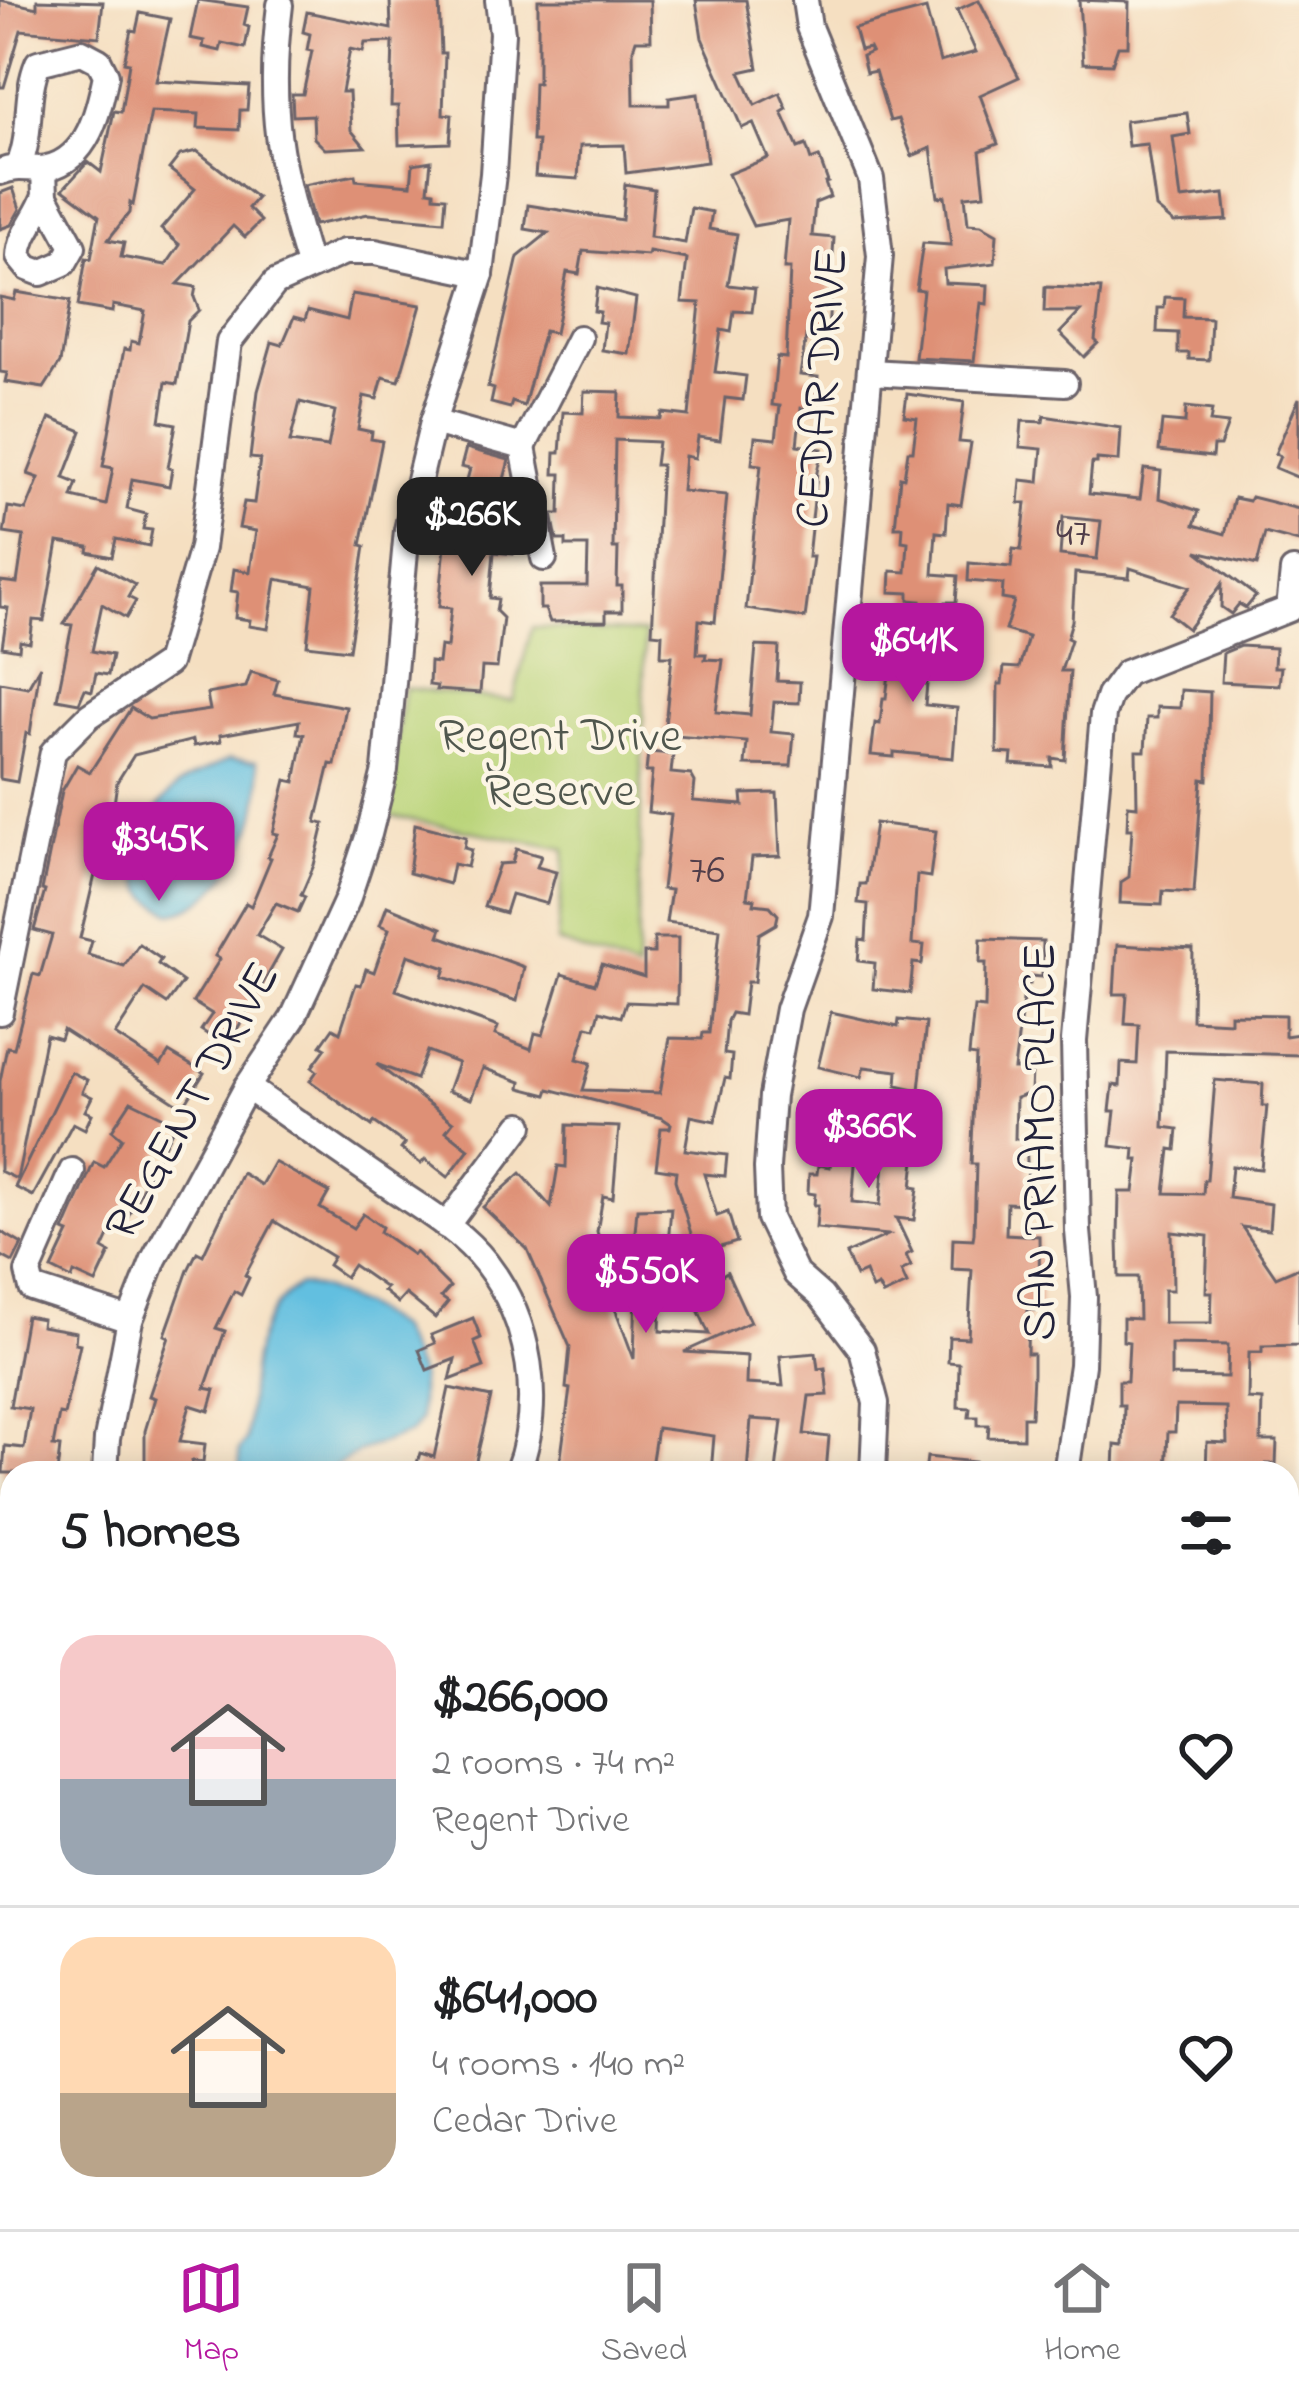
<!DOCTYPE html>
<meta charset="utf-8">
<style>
:root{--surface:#fff;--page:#f2f2f2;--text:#202124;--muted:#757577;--line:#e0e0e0;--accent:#b5179e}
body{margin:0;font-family:"Indie Flower",sans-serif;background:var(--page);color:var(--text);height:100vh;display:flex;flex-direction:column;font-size:45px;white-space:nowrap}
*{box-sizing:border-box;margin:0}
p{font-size:39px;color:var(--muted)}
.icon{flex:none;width:66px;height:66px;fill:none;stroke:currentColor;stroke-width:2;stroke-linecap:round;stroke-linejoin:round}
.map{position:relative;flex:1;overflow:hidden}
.side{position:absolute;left:0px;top:1461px;width:1299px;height:768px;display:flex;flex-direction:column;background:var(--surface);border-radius:36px 36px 0 0;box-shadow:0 6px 30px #0003}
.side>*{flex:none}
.price{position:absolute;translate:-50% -102px;padding:0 27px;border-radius:24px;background:var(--accent);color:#fff;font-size:39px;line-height:78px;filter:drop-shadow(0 3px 6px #0008)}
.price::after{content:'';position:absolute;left:50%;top:72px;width:36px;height:27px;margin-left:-18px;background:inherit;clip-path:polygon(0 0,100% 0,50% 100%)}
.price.on{background:#222;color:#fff}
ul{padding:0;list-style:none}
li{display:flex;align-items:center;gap:36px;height:300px;padding:0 60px}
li+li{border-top:3px solid var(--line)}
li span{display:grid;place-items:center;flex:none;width:336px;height:240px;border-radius:36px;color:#555}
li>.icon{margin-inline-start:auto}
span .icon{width:144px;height:144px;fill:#fffc;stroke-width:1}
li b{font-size:51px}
h2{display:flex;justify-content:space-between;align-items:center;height:144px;padding:0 60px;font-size:51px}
.dock{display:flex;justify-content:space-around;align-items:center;height:168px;border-top:3px solid var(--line);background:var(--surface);font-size:33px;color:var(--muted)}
.dock a{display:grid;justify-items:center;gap:6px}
.dock .on{color:var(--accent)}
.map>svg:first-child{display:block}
</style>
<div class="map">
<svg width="1299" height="2229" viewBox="0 0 1299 2229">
<rect width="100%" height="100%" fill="#fcf5e5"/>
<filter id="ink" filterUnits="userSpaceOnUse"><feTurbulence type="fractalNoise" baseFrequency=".00833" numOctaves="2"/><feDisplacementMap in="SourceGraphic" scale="24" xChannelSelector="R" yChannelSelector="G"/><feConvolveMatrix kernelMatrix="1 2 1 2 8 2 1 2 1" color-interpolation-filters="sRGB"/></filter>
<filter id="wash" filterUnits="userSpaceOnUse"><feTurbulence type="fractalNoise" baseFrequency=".004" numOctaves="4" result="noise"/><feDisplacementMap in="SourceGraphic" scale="48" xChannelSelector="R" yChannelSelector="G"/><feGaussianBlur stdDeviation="2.7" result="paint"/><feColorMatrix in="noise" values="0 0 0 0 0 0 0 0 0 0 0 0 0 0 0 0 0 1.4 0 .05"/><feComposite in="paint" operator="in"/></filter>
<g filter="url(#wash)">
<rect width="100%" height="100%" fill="#f5dfc1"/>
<g fill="#bad479" stroke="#6e7b5a" stroke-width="3">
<polygon points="532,627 645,633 637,971 557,942 565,849 386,815 404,688 513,701"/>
<polygon points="130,2217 204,2217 196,2218 196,2229 130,2229"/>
</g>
<g fill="#62bfe0" stroke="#42708e" stroke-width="3">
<path d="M 229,759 L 257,761 C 272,813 228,904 172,913 C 164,908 154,903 148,896 C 121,864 151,808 178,786 C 192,775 213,768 229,759 Z"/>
<path d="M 299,1285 L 319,1288 L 364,1307 L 397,1328 L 420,1376 L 420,1420 L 410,1433 L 358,1452 L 326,1473 L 240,1473 L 239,1451 L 246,1440 C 253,1379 245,1323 299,1285 Z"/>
</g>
<g id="blocks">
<g fill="#de9076" fill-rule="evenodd">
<polygon points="0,0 37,8 37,0 103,2 99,37 21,30 4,87 0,87"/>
<polygon points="198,0 248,7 244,25 249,27 245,48 222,43 220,51 203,47 204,41 190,38"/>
<polygon points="390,0 439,0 441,53 445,53 443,114 452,115 450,143 399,145 398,106 391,106 393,42 365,43 363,52 350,49 342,92 349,92 351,130 365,147 325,149 314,138 313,115 293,116 292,94 303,94 312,51 307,50 310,34 303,32 307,12 391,29"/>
<polygon points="538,0 650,0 651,40 636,40 633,49 634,105 669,105 669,98 698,94 707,162 626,173 624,145 580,146 578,179 535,176 538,141 532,141 533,113 534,83 538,83"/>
<polygon points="696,0 746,0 758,68 740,72 755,105 780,93 787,109 782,112 798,148 806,145 811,160 819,157 828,182 825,183 830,197 815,203 812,236 834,238 828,332 807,330 800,375 818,377 815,409 801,408 797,445 822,449 817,472 808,557 813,557 805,618 746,609 761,465 752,464 755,437 776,439 780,406 772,405 777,357 786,358 790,269 784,269 788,220 753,226 728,174 768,158 753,123 742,128 702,38"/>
<polygon points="979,0 1019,77 980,95 998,144 980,151 985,194 965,196 968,224 981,225 997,234 995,263 944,269 945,283 988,285 987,304 981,303 974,361 915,358 923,290 916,289 923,243 951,245 945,196 938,197 931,148 912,156 898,119 890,121 875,71 866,73 862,56 871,52 869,48 860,50 854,28 926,9 940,62 976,52 957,10"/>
<polygon points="1079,0 1129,2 1128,46 1118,46 1112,64 1083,63"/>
<polygon points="140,13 170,19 156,81 249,86 247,110 240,110 239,130 198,128 199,114 151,112 133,205 130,203 129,213 108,240 124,243 121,257 166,265 180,245 161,229 195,189 169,169 180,155 197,151 257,198 248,208 261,221 245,237 233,226 178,284 196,287 194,297 199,310 188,321 177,384 166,382 160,421 176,424 168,468 172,469 169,486 132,479 127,509 146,514 143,529 152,530 149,546 116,539 112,557 88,552 89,547 58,542 44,621 33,620 30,643 20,641 19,650 2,647 8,608 0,607 0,581 17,583 24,536 4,533 8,507 26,510 39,478 28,474 50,418 82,431 64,478 77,483 72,497 106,505 113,468 103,466 124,349 130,350 131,341 139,343 145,311 113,305 112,312 78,306 86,258 91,259 99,216 63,189 88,162 101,172 114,111 121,112 129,63 124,62 131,30 136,31"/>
<polygon points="1187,113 1190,134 1173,137 1181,199 1224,194 1227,220 1174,223 1156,208 1147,144 1128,146 1125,121"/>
<polygon points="431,161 428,190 434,191 434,196 446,197 444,221 368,214 314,225 304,185 355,175 356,180 411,185 413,164"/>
<polygon points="625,184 654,189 650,237 685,243 691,208 712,212 709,229 737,234 728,285 755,288 752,312 734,311 731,332 721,330 715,372 746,376 743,400 725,398 720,440 698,437 695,458 685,456 682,491 727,495 715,622 699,620 697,654 706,654 705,659 723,660 716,712 750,715 756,646 779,647 777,681 800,682 799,703 774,702 771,732 794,734 791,766 745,765 747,742 664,735 672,656 661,656 662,634 652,633 661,465 655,465 658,442 615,440 613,548 618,548 617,586 622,586 622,611 606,611 606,621 550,622 545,609 540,609 540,586 587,586 588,546 566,546 566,540 557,540 552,514 560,514 561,474 554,474 555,453 560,453 563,412 583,413 584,391 620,392 619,417 661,419 662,413 689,416 700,303 682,302 687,259 649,252 648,256 583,251 579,274 567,272 555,333 544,331 524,406 512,402 510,408 491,403 494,389 488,387 518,257 548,233 525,229 528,205 622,220"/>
<polygon points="13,188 20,209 11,225 0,229 0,193"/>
<polygon points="1045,287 1101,289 1095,340 1098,343 1084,357 1060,333 1080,312 1044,312"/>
<polygon points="597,288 636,298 629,354 602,350 605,323 598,322 600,312 594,311"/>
<polygon points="16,292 70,301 60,363 44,388 5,382 7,373 0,372 0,297 14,300"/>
<path d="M 352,294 L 421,305 L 399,381 L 383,377 L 377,399 L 364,396 L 358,429 L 372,432 L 371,439 L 382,441 L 361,545 L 365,546 L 349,650 L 307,645 L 314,586 L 276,579 L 268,629 L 249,626 L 250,620 L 235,618 L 238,592 L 231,591 L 234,569 L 250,572 L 256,531 L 239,528 L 244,502 L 254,503 L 260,459 L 250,458 L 258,391 L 272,342 L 282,345 L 294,317 L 305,320 L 308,310 L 347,320 ZM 300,402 L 335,411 L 328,447 L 290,442 Z"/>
<polygon points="1165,297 1184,298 1183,317 1211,318 1209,360 1189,359 1189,353 1178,353 1178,333 1157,332 1158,308 1164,308"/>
<polygon points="907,394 964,402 959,442 971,443 961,505 948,503 946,533 936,532 933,574 958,576 956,602 946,602 945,613 920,611 921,601 909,600 909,593 890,592 891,571 906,572 908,542 902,541 903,527 895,527 900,477 904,478 908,451 913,451 917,418 904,416"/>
<polygon points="1299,398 1299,478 1275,468 1280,456 1275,454"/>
<polygon points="1186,407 1212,410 1210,422 1228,424 1220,446 1213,446 1212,457 1159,451 1162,421 1185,423"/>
<path d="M 1044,416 L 1121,428 L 1119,461 L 1097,459 L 1097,463 L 1092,463 L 1089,494 L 1140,499 L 1144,469 L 1161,471 L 1159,498 L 1199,511 L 1194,525 L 1225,534 L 1234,498 L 1249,501 L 1251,497 L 1299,509 L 1299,542 L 1265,533 L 1257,565 L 1197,551 L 1256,596 L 1246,608 L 1239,604 L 1231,614 L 1221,607 L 1222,584 L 1188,629 L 1169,614 L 1190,587 L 1130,568 L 1129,578 L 1075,573 L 1072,621 L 1067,638 L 1071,640 L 1061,671 L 1070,671 L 1065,760 L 1052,758 L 1052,767 L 1011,764 L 1012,754 L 997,753 L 998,684 L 1002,684 L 1004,667 L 1019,668 L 1028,637 L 1005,630 L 1014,601 L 1002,599 L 1003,584 L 968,581 L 969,563 L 1011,567 L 1013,549 L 1021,550 L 1026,503 L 1019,503 L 1021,480 L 1039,482 L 1042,449 L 1020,447 L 1022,421 L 1043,422 ZM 1063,517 L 1101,521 L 1097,559 L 1060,555 Z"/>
<polygon points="466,448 509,460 491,530 515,532 513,554 494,552 490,598 498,599 496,611 503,618 497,668 482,667 480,693 436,690 437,686 429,685 430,662 438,663 440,646 447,647 451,608 439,607 447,526 454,527 470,469 461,467"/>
<polygon points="98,564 135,585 128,597 136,601 126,618 102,604 92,651 112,655 108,675 96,673 92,691 85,689 79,703 57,699 72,625 64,624"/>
<polygon points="886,638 941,643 939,665 929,664 925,705 957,708 953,758 894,752 894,757 871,755 875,723 880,724 883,698 886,698 891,658 884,658"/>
<polygon points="1240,646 1275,648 1274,667 1281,667 1279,685 1221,682 1223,653"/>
<polygon points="40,666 30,734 26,733 17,782 0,779 0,682 28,687"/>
<polygon points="251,672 278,680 274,694 346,707 335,765 330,764 316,822 324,824 314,865 301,895 305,897 298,912 276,903 257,935 282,950 227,1047 201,1030 212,1014 193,1002 220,959 215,956 246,903 251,906 271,858 268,857 278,834 273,833 286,780 295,782 304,734 297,733 299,721 220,735 221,741 194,746 193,740 134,755 117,782 110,834 105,833 80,938 92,941 88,955 124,966 139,944 161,959 158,964 183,982 167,1004 145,989 115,1035 161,1065 169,1052 204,1073 183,1107 63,1030 60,1039 46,1035 17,1179 0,1171 0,1081 7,1047 14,1048 33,974 40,976 52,935 34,930 45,891 42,890 62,791 77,765 90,772 131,708 149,719 210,710 207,694 246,687"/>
<polygon points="1181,690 1210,692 1208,780 1202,779 1194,893 1163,891 1162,905 1120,903 1121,882 1129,877 1132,829 1127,829 1128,805 1137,806 1136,751 1145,751 1147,718 1157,718 1157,707 1180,708"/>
<polygon points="648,752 673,754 671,773 691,775 695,782 693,801 743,805 742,794 777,793 780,856 752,857 747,898 755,899 754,904 770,906 778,915 776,924 759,934 754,982 747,982 743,1015 731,1013 727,1021 724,1054 732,1055 730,1079 725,1078 715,1121 691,1116 685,1150 727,1155 725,1176 704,1174 717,1216 728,1212 737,1242 697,1254 675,1180 676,1171 656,1168 661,1128 670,1128 671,1124 662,1118 549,1089 547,1095 520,1088 521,1082 483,1068 471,1099 448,1091 458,1063 427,1051 416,1079 376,1064 453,1122 446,1131 469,1149 448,1177 425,1159 421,1164 401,1149 405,1144 374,1122 372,1126 310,1081 317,1071 312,1067 326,1048 321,1045 333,1028 340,1032 356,984 361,985 366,969 374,972 389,929 380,925 387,906 442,928 439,936 524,967 517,1001 443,977 446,968 408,955 396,990 498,1027 495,1035 531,1049 535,1033 543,1035 562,974 595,984 602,964 644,977 644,953 654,953 654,938 678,938 677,1004 626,1002 621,1017 600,1011 595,1028 587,1026 577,1059 591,1063 583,1090 660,1093 670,1038 702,1039 703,1033 709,1033 720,929 666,922 671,890 662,889 671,815 648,812 652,772 646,772"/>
<polygon points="875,823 936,831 930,877 917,875 912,944 924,945 922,964 913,963 910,993 873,989 875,963 858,961 860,939 866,940 868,904 858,903 860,884 866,884"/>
<polygon points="415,824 466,837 464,848 471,850 467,867 453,864 449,884 409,873"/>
<polygon points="516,849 541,856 537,867 556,872 547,904 511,894 505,913 484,907 499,864 512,863"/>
<polygon points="981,939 1043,941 1042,977 1030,976 1030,984 1025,984 1014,1069 1032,1069 1031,1093 1016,1098 1015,1139 1026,1140 1029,1204 1007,1203 1006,1234 1039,1236 1040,1310 1028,1310 1027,1354 1033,1354 1033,1374 1031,1417 1023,1417 1023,1438 988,1437 989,1425 978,1425 978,1417 969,1417 970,1408 958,1407 959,1363 948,1362 949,1337 968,1338 972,1270 952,1269 953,1238 973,1239 974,1233 976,1164 971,1164 976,1056 969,1055 974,1007 985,1008 986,963 980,963"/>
<path d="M 1117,945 L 1193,949 L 1192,1020 L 1230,1022 L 1230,1014 L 1285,1015 L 1285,1036 L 1299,1034 L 1299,1055 L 1166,1051 L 1163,1127 L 1178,1129 L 1176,1150 L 1170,1149 L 1165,1193 L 1203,1194 L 1204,1180 L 1207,1180 L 1215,1080 L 1263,1084 L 1262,1106 L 1267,1106 L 1261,1169 L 1232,1166 L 1229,1198 L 1271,1204 L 1269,1230 L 1242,1227 L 1276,1277 L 1299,1267 L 1299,1345 L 1262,1346 L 1262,1352 L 1249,1352 L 1248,1399 L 1262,1400 L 1261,1441 L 1277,1441 L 1276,1464 L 1266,1464 L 1265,1473 L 1206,1473 L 1207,1442 L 1227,1443 L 1226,1407 L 1176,1406 L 1175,1432 L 1168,1432 L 1166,1473 L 1120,1473 L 1114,1469 L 1115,1445 L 1123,1446 L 1124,1405 L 1119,1405 L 1119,1381 L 1127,1381 L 1129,1342 L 1123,1341 L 1123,1318 L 1139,1319 L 1138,1277 L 1119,1277 L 1118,1239 L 1119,1192 L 1134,1192 L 1138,1160 L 1134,1160 L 1135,1149 L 1111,1146 L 1115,1111 L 1110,1111 L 1113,1085 L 1120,1086 L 1121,1063 L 1137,1064 L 1139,1025 L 1125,1024 L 1127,994 L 1114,994 ZM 1172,1232 L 1208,1236 L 1206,1292 L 1212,1292 L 1211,1323 L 1164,1323 L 1164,1290 L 1173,1290 ZM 1171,1344 L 1228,1345 L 1227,1377 L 1171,1376 Z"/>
<polygon points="831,1012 898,1027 899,1020 926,1023 919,1090 897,1085 898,1071 864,1067 861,1077 818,1067"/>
<polygon points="71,1072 87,1080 82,1092 92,1097 85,1111 92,1114 85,1129 73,1123 33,1196 15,1187"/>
<polygon points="824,1099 860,1102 852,1202 880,1205 889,1112 893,1113 894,1104 921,1106 912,1187 918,1188 914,1220 896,1218 912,1252 906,1255 911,1266 901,1271 907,1284 883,1295 878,1286 872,1289 865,1272 856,1276 846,1254 888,1235 816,1228 818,1205 814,1205 815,1194 808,1193 809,1174 817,1174 818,1165 830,1167 833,1148 820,1145"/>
<polygon points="131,1101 176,1123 127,1218 119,1214 103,1249 110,1253 96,1283 74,1273 72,1279 52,1269 69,1233 64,1231 94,1162 104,1167 122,1138 112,1130"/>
<polygon points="567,1125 619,1127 613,1198 603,1196 597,1232 604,1250 588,1256 591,1264 579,1269 591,1299 609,1292 634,1359 637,1255 633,1255 637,1209 671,1208 668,1244 663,1233 660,1331 709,1334 691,1294 727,1272 750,1322 684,1352 747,1356 746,1384 783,1386 780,1356 816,1353 818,1369 825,1368 828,1395 809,1396 804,1434 829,1437 826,1472 776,1471 782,1421 751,1419 747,1473 711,1473 714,1436 657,1428 650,1473 585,1468 584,1473 559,1471 570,1389 566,1388 570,1347 527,1249 483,1207 521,1173 551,1207 558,1166 566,1167"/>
<polygon points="274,1162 329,1192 320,1208 353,1228 363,1214 382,1227 380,1232 413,1255 415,1252 450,1287 441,1297 448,1302 435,1318 406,1294 398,1303 383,1291 386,1288 353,1265 345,1277 328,1265 333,1257 274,1221 245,1275 249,1278 241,1295 234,1291 216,1328 225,1331 205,1388 215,1390 209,1411 190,1405 180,1441 205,1444 203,1462 192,1461 191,1473 145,1473 145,1431 155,1398 149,1396 169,1337 165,1335 188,1270 197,1252 203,1255 242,1173 261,1185"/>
<polygon points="0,1231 22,1244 13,1262 0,1255"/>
<polygon points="26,1316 42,1319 41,1326 76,1332 75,1343 80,1344 64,1415 59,1414 53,1446 60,1447 57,1473 3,1473 5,1446 24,1448 30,1409 10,1406"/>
<polygon points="473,1318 481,1338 474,1341 484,1367 450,1380 455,1359 427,1370 419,1350 435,1343 431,1335"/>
<polygon points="449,1388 491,1397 473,1473 414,1473 420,1453 434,1457"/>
<polygon points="927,1457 975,1462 974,1473 925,1473"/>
</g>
</g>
</g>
<g filter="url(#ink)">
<use href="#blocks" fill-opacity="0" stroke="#6c646a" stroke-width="3"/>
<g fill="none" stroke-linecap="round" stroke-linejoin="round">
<defs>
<g id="minor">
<polyline points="805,0 809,27 871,179 880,256 821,916 788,1009 772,1096 767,1168 769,1218 796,1274 821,1296 862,1350 876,1403 873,1473"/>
<path d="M 280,5 C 267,107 279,169 309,265"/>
<path d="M 44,169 L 45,196 L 73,247 L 64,263 L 41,273 L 28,268 L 19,257 C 20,233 37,219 45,196"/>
<path d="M 0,172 C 20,164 30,171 47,168 C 89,159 99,109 106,75 L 99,61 L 82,52 L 38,63 C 24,96 33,132 19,165"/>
<polyline points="870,372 1065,383"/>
<polyline points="433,422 523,447 544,558"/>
<polyline points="523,447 579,338"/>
<polyline points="0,1012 53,752 89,716 168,663 202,548 229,342 275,283 344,252 375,252 481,274"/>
<path d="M 247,1087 C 295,1121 343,1154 392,1188 C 424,1210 461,1231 486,1263 C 531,1321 544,1404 517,1473"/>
<polyline points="72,1171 28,1272 32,1288 130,1320"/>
<polyline points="446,1226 521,1125"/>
<polyline points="105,1473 107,1439 130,1320 154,1259 247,1087 293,1018 347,900 369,834 385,770 407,530 433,422 481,274 493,174 502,33 498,0"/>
<polyline points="1066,1473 1082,1365 1084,1297 1078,1231 1074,1041 1103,714 1109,696 1126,673 1289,609 1293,571"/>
<polyline points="1287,1649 1299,1640"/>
<polyline points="0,1888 12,1889"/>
<polyline points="0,1992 12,1994"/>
<polyline points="1287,2033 1299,2047"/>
<polyline points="0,2112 12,2111"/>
</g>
</defs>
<use href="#minor" stroke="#6c646a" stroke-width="30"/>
<use href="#minor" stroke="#fff" stroke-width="24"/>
</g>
</g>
<g text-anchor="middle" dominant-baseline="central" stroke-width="9" stroke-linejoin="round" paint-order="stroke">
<g font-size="42" fill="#513e4a">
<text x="1073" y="534">47</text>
<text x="707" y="871">76</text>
</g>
<g font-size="48" fill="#22223b" stroke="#fcf5e5">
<text transform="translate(824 388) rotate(-86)">CEDAR DRIVE</text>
<text transform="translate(194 1102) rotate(-61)">REGENT DRIVE</text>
<text transform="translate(1042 1142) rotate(-90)">SAN PRIAMO PLACE</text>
</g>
<g font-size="48" fill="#50574e" stroke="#fcf5e5">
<text x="560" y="738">Regent Drive<tspan x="560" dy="55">Reserve</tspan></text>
</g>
</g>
</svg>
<b class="price on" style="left:472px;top:579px">$266K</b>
<b class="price" style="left:913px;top:705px">$641K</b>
<b class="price" style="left:159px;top:904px">$345K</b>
<b class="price" style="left:869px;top:1191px">$366K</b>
<b class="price" style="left:646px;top:1336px">$550K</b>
<section class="side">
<h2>5 homes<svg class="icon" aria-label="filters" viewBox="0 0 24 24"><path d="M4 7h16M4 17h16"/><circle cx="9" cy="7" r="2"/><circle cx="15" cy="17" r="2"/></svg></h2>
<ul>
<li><span style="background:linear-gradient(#f6c9c9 60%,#9aa5b1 0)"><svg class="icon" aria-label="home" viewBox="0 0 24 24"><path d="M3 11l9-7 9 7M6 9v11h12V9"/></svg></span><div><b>$266,000</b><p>2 rooms · 74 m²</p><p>Regent Drive</p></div><svg class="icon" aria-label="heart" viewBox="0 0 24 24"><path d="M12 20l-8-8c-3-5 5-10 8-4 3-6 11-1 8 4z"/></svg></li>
<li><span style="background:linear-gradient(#ffd9b3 65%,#b9a48a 0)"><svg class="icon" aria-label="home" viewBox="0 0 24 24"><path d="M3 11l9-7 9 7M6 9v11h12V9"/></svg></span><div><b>$641,000</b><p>4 rooms · 140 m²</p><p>Cedar Drive</p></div><svg class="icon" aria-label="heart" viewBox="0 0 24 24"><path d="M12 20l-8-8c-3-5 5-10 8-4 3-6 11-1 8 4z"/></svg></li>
</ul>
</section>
</div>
<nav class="dock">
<a class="on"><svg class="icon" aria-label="map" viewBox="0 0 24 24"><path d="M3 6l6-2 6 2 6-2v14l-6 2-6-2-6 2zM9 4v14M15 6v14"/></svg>Map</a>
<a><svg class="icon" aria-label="saved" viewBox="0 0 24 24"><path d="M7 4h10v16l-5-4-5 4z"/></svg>Saved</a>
<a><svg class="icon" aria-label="home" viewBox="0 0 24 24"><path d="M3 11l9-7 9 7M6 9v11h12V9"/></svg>Home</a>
</nav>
